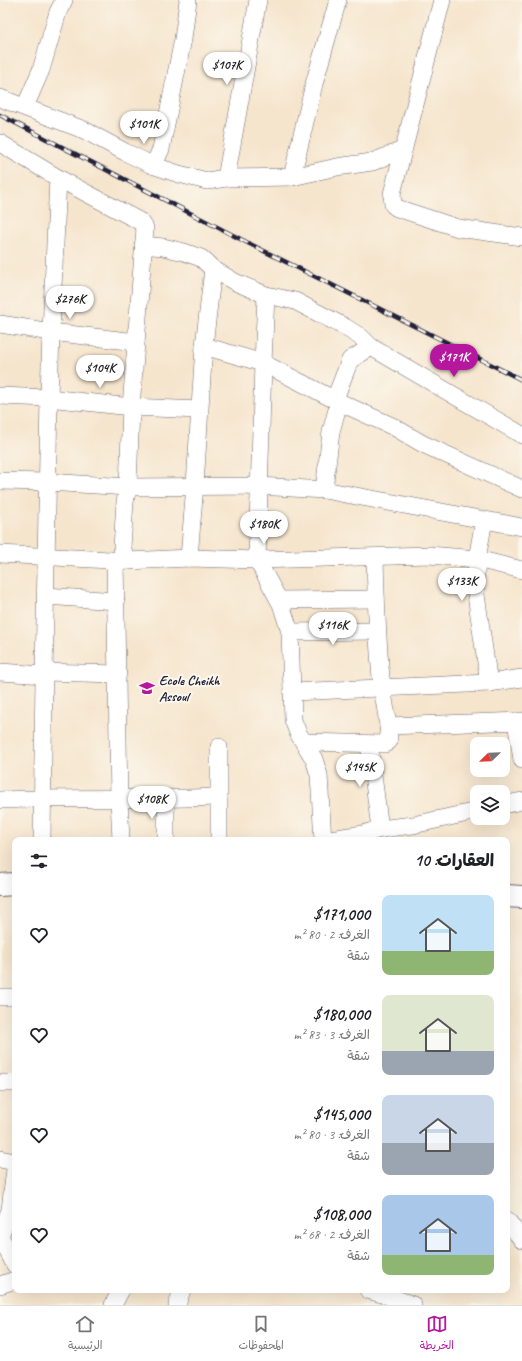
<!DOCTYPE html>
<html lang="ar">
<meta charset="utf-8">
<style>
:root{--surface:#fff;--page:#f6f6f6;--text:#202124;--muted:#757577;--line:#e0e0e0;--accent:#b5179e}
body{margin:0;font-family:Caveat,"Playpen Sans Arabic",sans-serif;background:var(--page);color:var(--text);direction:rtl;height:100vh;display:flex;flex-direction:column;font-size:15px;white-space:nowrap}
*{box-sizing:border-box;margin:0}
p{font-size:13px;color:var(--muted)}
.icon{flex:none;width:22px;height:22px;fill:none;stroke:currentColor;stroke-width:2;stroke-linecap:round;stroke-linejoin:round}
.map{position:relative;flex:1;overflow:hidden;direction:ltr}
.drawer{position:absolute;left:12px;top:837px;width:498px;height:456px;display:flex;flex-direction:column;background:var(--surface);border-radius:8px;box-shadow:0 4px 16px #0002;direction:rtl}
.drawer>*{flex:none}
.needle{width:26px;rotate:247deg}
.tools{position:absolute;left:470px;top:737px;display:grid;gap:8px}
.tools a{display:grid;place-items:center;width:40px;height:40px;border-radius:8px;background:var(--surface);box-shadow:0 4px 16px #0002;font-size:20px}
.price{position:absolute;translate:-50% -34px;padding:0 9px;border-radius:14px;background:#fff;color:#222;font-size:13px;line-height:26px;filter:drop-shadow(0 1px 2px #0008)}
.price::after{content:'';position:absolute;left:50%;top:24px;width:12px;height:9px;margin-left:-6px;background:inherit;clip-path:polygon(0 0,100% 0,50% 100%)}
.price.selected{background:var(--accent);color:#fff}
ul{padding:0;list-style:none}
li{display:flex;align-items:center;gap:12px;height:100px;padding:0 16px}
li span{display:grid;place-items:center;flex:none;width:112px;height:80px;border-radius:8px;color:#555}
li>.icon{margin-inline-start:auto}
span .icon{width:48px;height:48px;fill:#fffc;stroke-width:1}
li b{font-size:17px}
h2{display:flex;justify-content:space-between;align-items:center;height:48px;padding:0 16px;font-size:17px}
.tab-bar{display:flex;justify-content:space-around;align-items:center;height:56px;border-top:1px solid var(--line);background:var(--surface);font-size:11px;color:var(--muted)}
.tab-bar a{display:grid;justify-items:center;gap:2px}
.tab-bar .selected{color:var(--accent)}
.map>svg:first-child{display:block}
</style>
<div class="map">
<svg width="522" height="1305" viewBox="0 0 522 1305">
<rect width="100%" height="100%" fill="#fbf7ec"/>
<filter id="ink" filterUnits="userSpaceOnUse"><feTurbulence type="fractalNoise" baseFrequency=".025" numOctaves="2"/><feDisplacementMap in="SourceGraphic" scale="8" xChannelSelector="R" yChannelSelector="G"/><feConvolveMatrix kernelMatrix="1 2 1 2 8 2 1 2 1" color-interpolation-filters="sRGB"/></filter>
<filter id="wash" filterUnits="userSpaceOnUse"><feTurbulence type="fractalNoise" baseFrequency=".012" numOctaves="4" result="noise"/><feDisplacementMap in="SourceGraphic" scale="16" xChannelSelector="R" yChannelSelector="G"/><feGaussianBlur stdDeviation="0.9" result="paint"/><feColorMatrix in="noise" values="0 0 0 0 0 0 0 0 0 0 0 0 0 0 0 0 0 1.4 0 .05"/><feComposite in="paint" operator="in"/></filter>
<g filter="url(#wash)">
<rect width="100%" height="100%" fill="#f6e5cd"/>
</g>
<g filter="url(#ink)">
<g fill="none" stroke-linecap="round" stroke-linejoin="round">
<defs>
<g id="minor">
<polyline points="442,0 392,194 393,205 397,208 458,228 522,237"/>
<polyline points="0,98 84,130 125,152 152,165 156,160 161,149 183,39 188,0"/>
<polyline points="25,107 41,70 58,12 64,0"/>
<polyline points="0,143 58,178 141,222 145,228 131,407 128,487 125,502 122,548 128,561"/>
<polyline points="152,165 179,174 207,181 226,178 292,177 337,167 372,162 403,150"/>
<polyline points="292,177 314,84 338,0"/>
<polyline points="226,178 258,0"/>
<polyline points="143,245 163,247 184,252 201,258 213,269 235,282 266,295 295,301 345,327 362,338 371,347 350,360 336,396 339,402 331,432 324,490"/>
<polyline points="266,295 263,363 257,560 281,604 290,632 293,720 298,733 314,759 319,775 323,840"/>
<polyline points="0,324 51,332 136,342"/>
<polyline points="204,346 263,363 339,402 394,427 423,444 522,489"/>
<polyline points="371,347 522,435"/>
<polyline points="0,396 49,398 131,407 199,410"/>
<polyline points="0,481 47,482 128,487 259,486 324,490 522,527"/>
<polyline points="484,520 477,559 475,588 489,683"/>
<polyline points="0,554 128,561 189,558 257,560 429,555 477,559 522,570"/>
<polyline points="189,558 195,485 204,346 213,269"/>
<polyline points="115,560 119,800 121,840"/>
<polyline points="46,596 116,601"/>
<polyline points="279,600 376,599"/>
<polyline points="290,632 376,631"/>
<polyline points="0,672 44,675"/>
<polyline points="44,672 118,674"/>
<polyline points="292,692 489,683 522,678"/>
<polyline points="516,721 522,760"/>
<polyline points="388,726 522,721"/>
<path d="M 304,742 L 385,744 L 389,741 C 389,720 383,699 381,677 C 377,637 376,598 375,557"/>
<polyline points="369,744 380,829"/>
<polyline points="219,747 219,840"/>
<polyline points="166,799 166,840"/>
<path d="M 0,800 C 73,797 146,800 219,797"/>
<polyline points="503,805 522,801"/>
<polyline points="42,840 44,675 49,398 51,332 58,178"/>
<polyline points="323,840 363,834 380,829 413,825 477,811"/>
<polyline points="0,997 15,997"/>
<polyline points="0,1083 15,1083"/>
<polyline points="0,1159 15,1162"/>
<polyline points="15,1169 10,1210 0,1236 15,1265"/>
<polyline points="507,1220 522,1240"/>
<polyline points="0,1285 15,1280"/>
<polyline points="368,1290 382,1294 413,1305"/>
<polyline points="113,1305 121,1290"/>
<polyline points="177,1305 182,1290"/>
</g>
<g id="major">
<polyline points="0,885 15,884"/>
<polyline points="507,896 522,897"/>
</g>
</defs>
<use href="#minor" stroke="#6c666e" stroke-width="18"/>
<use href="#major" stroke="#6c666e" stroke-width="24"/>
<use href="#minor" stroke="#fff" stroke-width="17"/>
<use href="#major" stroke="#fff" stroke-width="22"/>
<defs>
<polyline id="rail" points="0,115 250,244 522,380"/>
</defs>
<use href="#rail" stroke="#22223b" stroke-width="4.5"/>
<use href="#rail" stroke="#fbf7ec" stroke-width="3" stroke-dasharray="9" stroke-linecap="butt"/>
</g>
</g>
<defs>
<symbol id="school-bare" viewBox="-9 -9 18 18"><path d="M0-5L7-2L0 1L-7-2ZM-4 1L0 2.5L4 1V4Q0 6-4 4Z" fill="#b5179e" stroke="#fbf7ec" stroke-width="2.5" paint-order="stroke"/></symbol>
</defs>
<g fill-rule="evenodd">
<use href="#school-bare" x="136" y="677" width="22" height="22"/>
</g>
<g text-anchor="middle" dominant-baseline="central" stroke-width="4" stroke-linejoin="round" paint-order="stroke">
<g font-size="14" font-weight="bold" fill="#22223b" stroke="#fbf7ec" text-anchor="start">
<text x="159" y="680">Ecole Cheikh<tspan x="159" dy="16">Assoul</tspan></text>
</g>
</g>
</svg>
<div class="tools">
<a><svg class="needle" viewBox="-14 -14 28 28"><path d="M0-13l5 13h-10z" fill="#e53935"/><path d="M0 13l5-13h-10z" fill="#757577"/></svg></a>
<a><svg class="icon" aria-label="layers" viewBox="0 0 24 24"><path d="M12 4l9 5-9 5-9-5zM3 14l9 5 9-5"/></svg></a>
</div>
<b class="price" style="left:227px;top:86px">$107K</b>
<b class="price" style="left:144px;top:145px">$101K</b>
<b class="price" style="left:70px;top:320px">$276K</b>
<b class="price selected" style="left:454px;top:378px">$171K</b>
<b class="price" style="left:100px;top:389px">$104K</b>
<b class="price" style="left:264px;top:545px">$180K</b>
<b class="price" style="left:462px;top:602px">$133K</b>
<b class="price" style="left:333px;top:646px">$116K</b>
<b class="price" style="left:360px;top:788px">$145K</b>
<b class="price" style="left:152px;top:820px">$108K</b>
<section class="drawer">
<h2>العقارات: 10<svg class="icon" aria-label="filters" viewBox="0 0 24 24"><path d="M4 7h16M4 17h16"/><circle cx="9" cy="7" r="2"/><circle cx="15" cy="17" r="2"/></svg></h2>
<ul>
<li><span style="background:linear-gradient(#bfe0f5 70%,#8fb573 0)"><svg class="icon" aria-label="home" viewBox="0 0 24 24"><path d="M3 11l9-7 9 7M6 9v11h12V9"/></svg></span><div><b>$171,000</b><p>الغرف: 2 · 80 m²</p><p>شقة</p></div><svg class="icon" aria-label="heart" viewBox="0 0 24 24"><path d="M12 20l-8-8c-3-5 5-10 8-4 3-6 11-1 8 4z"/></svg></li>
<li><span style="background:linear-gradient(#dfe7d0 70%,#9aa5b1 0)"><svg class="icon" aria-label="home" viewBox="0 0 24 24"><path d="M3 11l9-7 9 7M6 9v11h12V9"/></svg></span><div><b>$180,000</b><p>الغرف: 3 · 83 m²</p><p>شقة</p></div><svg class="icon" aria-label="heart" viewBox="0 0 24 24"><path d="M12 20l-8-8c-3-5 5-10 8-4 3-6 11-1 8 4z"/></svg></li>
<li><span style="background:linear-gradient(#c9d6e8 60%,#9aa5b1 0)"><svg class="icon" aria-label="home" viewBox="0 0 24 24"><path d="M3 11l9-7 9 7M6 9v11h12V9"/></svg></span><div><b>$145,000</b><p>الغرف: 3 · 80 m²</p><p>شقة</p></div><svg class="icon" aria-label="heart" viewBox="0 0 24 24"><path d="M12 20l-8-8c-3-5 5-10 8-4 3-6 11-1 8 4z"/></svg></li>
<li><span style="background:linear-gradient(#a9c7e8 75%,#8fb573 0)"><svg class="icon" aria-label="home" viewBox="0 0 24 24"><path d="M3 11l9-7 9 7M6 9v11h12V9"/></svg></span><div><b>$108,000</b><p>الغرف: 2 · 68 m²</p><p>شقة</p></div><svg class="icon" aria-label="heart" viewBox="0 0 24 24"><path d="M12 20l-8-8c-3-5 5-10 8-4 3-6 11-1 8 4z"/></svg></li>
</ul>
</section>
</div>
<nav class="tab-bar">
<a class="selected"><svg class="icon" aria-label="map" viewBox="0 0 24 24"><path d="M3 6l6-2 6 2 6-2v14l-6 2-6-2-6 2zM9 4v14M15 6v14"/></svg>الخريطة</a>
<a><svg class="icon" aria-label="saved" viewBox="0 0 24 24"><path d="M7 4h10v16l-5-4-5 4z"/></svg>المحفوظات</a>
<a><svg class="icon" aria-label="home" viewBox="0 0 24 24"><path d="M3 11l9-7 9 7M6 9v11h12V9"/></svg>الرئيسية</a>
</nav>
